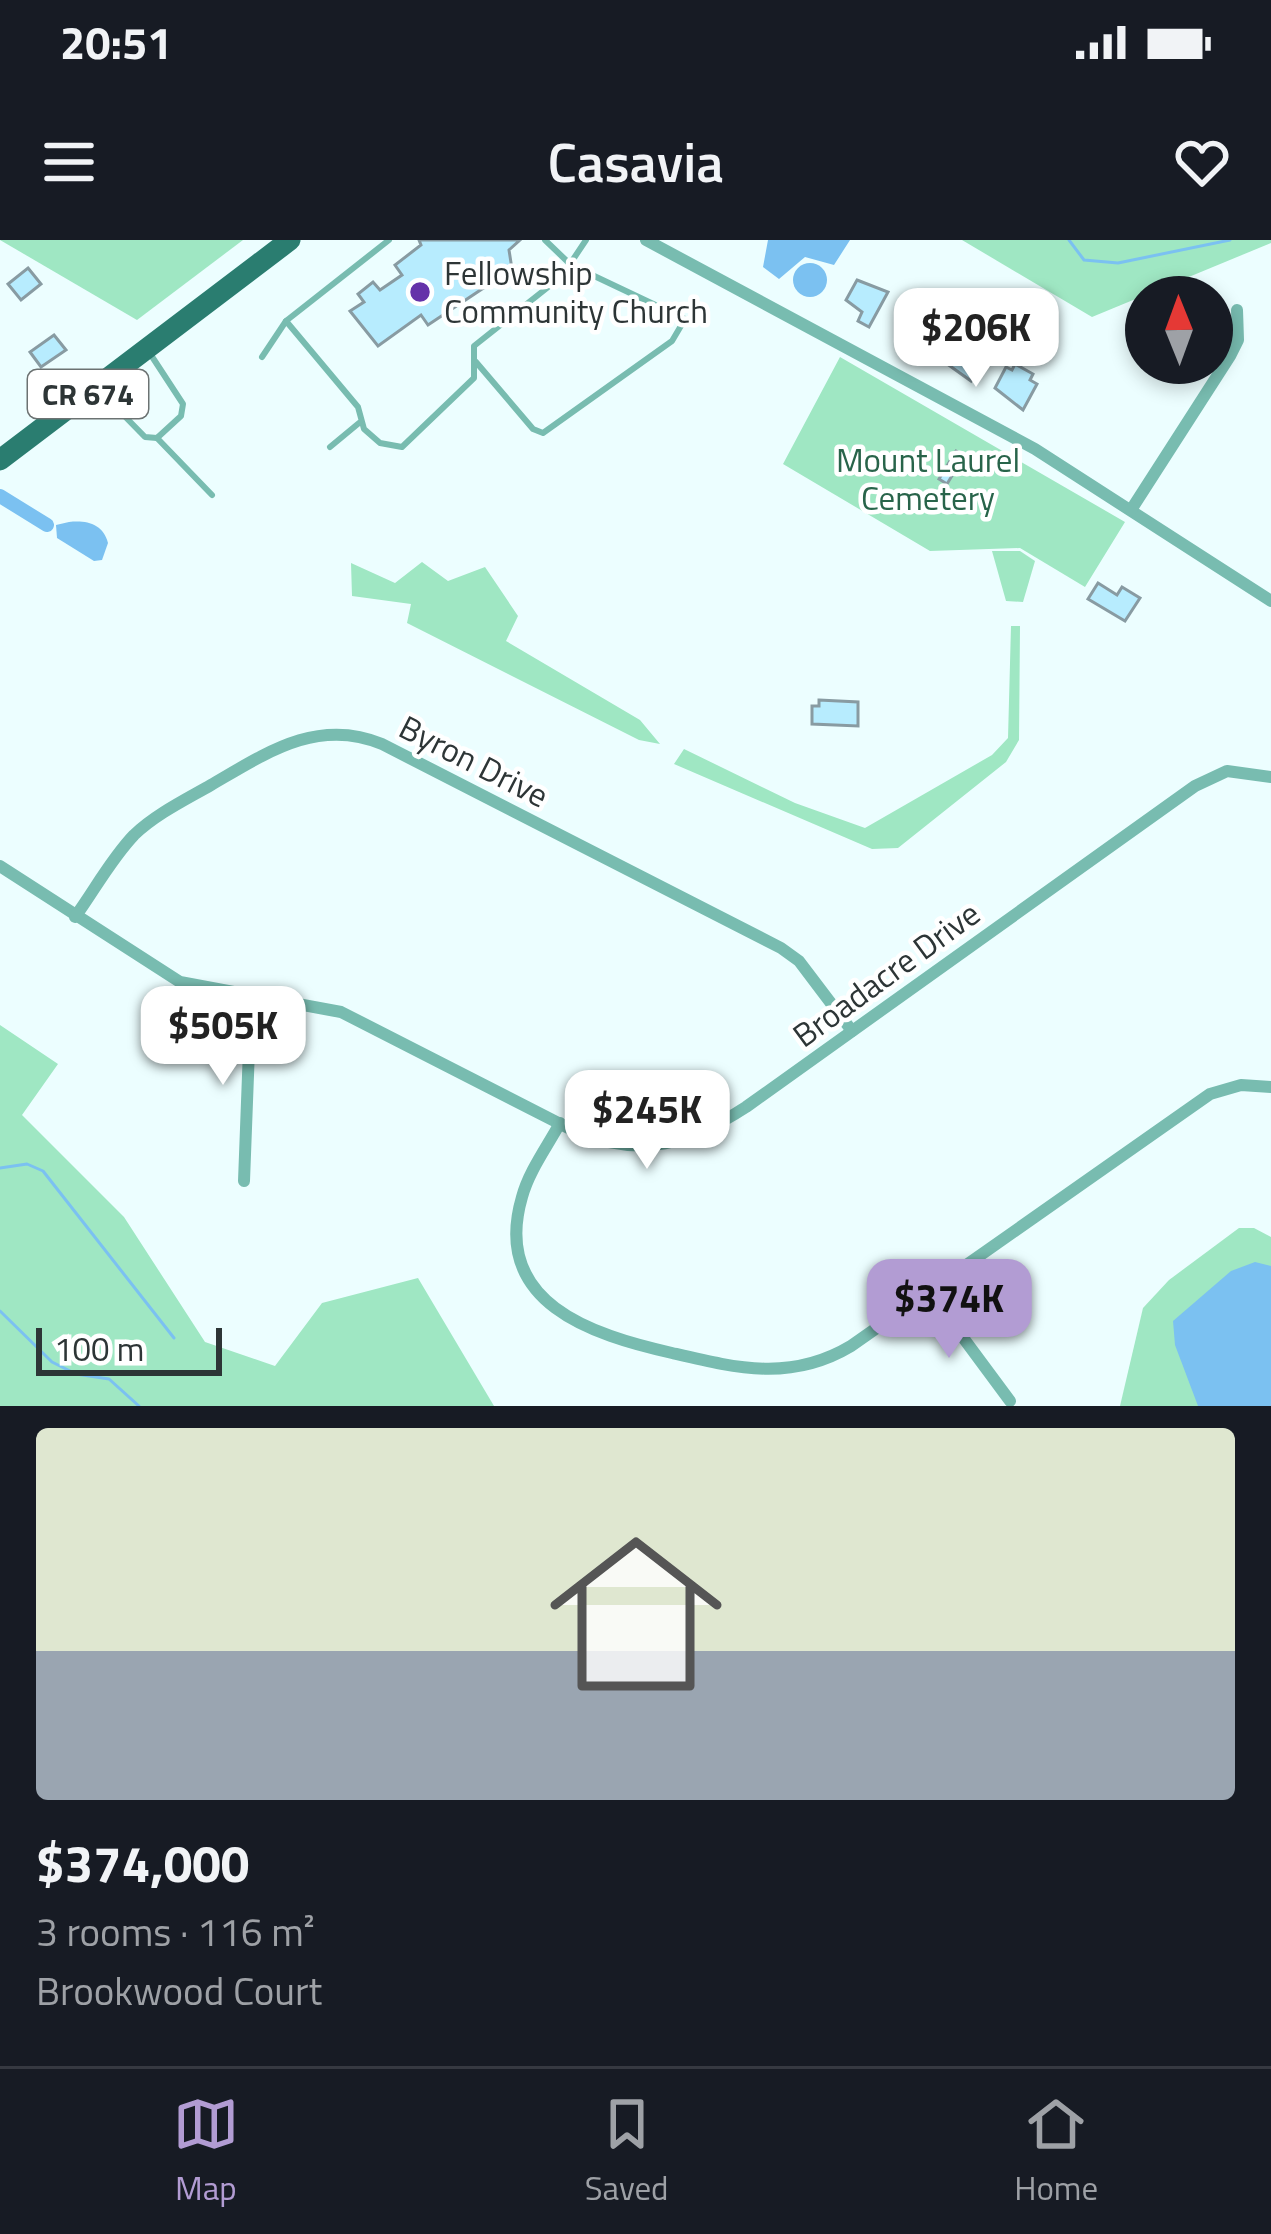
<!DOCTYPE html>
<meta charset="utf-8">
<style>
:root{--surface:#171b24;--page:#20242c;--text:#f1f3f6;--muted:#9ea1a6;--line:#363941;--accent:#b29cd3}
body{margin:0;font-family:"Titillium Web",sans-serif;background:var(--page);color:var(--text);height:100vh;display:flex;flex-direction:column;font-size:45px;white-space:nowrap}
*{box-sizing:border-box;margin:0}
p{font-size:39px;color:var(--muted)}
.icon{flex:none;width:66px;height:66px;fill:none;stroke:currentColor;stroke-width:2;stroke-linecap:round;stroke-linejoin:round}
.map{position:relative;height:1166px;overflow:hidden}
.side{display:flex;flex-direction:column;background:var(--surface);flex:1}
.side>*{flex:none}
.needle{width:78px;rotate:359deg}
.buttons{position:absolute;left:1125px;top:36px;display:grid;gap:24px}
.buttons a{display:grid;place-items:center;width:108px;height:108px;border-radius:50%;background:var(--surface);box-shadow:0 6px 18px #0003;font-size:60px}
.scale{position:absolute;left:36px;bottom:30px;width:186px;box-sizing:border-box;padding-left:12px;border:6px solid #2d3536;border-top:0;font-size:33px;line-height:42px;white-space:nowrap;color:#2d3536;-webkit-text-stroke:9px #fff;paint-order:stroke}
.price{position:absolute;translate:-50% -102px;padding:0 27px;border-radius:24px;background:#fff;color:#222;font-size:39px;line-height:78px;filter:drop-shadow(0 3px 6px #0008)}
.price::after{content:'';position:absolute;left:50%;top:72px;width:36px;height:27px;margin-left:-18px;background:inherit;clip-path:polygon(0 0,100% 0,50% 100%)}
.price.selected{background:var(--accent);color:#111}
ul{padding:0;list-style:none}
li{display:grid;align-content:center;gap:24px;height:636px;padding:0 36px}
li+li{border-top:3px solid var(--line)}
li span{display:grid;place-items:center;height:372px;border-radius:12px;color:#555}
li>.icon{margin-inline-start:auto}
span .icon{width:216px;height:216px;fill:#fffc;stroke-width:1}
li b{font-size:51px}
.status{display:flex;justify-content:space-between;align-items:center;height:84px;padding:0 60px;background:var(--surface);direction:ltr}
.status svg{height:33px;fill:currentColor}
header{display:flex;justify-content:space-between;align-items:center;height:156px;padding:0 36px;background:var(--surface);font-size:54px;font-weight:600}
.menu{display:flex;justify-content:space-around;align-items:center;height:168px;border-top:3px solid var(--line);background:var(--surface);font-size:33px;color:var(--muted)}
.menu a{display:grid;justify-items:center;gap:6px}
.menu .selected{color:var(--accent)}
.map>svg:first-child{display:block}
</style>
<div class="status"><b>20:51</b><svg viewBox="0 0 49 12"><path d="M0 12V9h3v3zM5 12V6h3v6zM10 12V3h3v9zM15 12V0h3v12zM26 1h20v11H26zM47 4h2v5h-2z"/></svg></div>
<header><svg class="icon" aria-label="menu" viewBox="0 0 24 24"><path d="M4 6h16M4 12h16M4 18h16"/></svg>Casavia<svg class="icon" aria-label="heart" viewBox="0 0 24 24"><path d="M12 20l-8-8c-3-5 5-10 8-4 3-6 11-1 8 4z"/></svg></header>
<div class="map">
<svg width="1271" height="1166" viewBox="0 0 1271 1166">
<rect width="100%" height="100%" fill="#ecfeff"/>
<g fill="#9fe7c3">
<polygon points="0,0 243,0 137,80"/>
<polygon points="962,0 1271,0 1271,3 1092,77"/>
<polygon points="840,117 1125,282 1085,347 1020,308 930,311 783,224"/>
<polygon points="992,311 1020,311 1035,321 1023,362 1006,361"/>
<polygon points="422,322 448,341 485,327 518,376 506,401 640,480 660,504 639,500 407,383 411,364 352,356 351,323 395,343"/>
<polygon points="1011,386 1020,386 1019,500 1006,522 898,608 872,609 674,524 684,509 795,563 865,588 992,515 1008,498"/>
<polygon points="0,785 58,824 22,875 124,977 205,1102 275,1126 322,1063 418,1038 494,1166 0,1166"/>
<polygon points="1239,988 1254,988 1271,997 1271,1166 1120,1166 1143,1068 1169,1040"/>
</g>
<g fill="#7bc1f1">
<polygon points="768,0 850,0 834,25 805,17 779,39 763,27"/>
<circle cx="810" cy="40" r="17"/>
<path d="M 69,282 C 87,280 103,284 108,303 L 102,320 L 94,321 L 57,298 L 56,285 Z"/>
<polygon points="1255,1022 1271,1026 1271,1166 1198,1166 1175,1105 1173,1081 1231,1031"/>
</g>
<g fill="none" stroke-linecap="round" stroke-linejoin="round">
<g stroke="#7bc1f1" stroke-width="3">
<polyline points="1069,0 1084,20 1118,23 1230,0"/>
<polyline points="0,928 27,924 43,931 174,1098"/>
<polyline points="0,1071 52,1122 76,1134 109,1139 139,1166"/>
</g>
<polyline stroke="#7bc1f1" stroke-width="14" points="0,256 47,285"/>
</g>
<g fill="#b7ecfe" stroke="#889ba2" stroke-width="3">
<polygon points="419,0 520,0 509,10 512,29 428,85 421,75 378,106 350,71 364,62 358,54 373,42 380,50 402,35 395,25 421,5"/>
<polygon points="28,28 41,44 21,60 8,44"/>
<polygon points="857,40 888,52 869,87 858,81 862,72 846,60"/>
<polygon points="907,70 935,85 920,113 909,108 915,97 897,88"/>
<polygon points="54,95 66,110 41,127 30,112"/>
<polygon points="964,99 982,109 979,115 984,118 971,141 943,121 953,101 960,105"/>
<polygon points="1015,124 1033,134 1030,140 1037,144 1023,170 995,148 1006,127 1012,130"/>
<polygon points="956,211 964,216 947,244 939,239"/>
<polygon points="1098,343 1117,355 1122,347 1140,358 1125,381 1088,359"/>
<polygon points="819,460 858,462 858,486 812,484 812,466 819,466"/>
</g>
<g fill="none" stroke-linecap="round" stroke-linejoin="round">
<g stroke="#78bcb0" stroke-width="6">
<polyline points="286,81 358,167 364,189 380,203 402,207 474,138 474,106 562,36 586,0"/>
<polyline points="262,117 286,81 389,0"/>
<polyline points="476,122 533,189 543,193 672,101 685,79 571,25 545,0"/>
<polyline points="99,150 145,197 157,198 181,176 183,164 149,112"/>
<polyline points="157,198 212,255"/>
<polyline points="330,207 359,183"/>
</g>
<g stroke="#78bcb0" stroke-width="12">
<polyline points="646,0 1035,209 1271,361"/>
<polyline points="1131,270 1230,116 1238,100 1237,70"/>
<path d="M 0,626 L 180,742 L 341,772 L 578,893 C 643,918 689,904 746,867 L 1195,546 L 1227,531 L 1271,537"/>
<path d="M 75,677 C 94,651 111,619 134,595 C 156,574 185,560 211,545 C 266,513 318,477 382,504 L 781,708 L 799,721 L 852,791"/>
<path d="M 560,883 C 547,907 529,931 522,957 C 491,1063 592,1095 672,1113 C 736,1128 791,1142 851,1106 L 1210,854 L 1241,845 L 1271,847"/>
<polyline points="244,941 251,756"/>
<polyline points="930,1053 1010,1161"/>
</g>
<polyline stroke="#2a7d70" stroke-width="21" points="0,220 290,0"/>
</g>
<circle fill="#6532a9" stroke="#fff" stroke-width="4.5" cx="420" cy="52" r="12"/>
<g text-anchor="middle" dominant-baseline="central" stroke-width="9" stroke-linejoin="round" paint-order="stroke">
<rect fill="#fff" stroke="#6c7272" stroke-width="3" x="28" y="130" width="120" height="48" rx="9"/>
<g font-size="30" font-weight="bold" fill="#2d3536">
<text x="88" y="154">CR 674</text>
</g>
<g font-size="33" fill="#2d3536" stroke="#fff" text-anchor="start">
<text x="444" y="33">Fellowship<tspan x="444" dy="38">Community Church</tspan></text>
</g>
<g font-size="33" fill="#28644a" stroke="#fff">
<text x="928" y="220">Mount Laurel<tspan x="928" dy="38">Cemetery</tspan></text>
</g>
<g font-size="33" fill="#2d3536" stroke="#fff">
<text transform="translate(474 521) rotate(27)">Byron Drive</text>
<text transform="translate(886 734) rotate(-36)">Broadacre Drive</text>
</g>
</g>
</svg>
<div class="buttons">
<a><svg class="needle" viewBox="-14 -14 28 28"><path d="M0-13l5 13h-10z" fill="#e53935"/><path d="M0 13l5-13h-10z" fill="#9ea1a6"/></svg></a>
</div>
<div class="scale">100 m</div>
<b class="price" style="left:976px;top:150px">$206K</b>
<b class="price" style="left:223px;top:848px">$505K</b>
<b class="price" style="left:647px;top:932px">$245K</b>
<b class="price selected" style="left:949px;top:1121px">$374K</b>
</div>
<section class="side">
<ul>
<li><span style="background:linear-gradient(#dfe7d0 60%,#9aa5b1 0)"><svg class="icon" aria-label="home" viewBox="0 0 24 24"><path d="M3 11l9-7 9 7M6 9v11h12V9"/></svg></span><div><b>$374,000</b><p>3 rooms · 116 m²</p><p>Brookwood Court</p></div></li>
</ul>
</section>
<nav class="menu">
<a class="selected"><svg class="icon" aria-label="map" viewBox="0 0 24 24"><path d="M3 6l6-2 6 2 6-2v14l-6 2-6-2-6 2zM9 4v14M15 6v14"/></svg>Map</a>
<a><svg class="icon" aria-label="saved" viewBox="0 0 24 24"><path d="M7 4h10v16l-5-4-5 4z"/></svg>Saved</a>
<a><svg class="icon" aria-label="home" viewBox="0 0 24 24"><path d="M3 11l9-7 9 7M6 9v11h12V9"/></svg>Home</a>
</nav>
